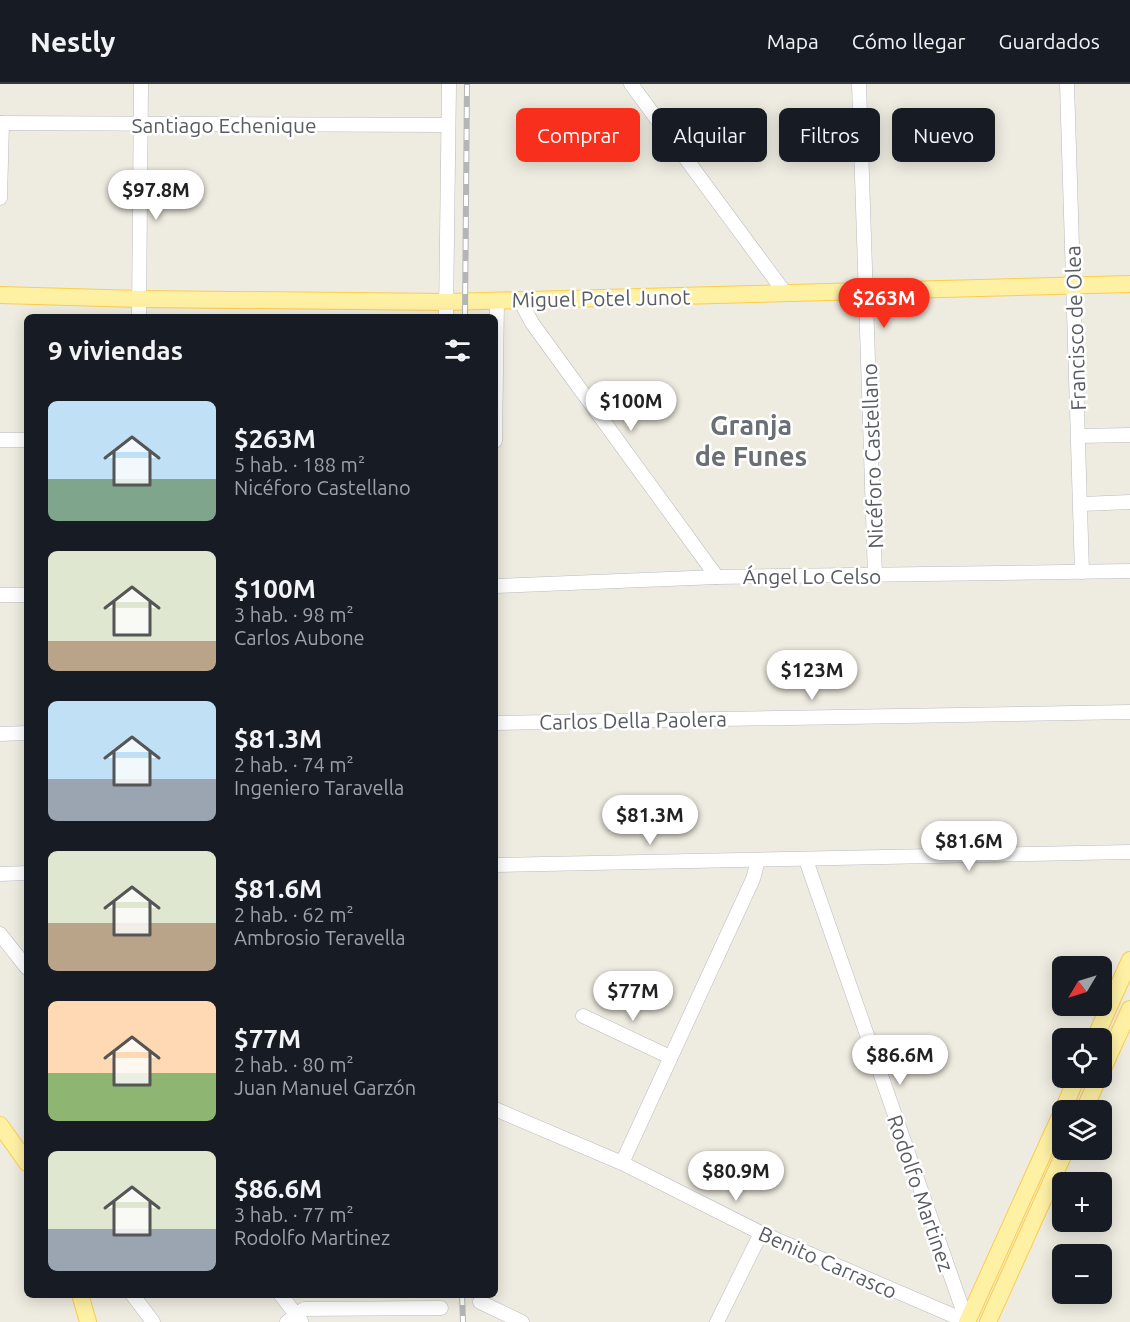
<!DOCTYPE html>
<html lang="es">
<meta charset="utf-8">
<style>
:root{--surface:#171b24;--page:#242831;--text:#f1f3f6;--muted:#9ea1a6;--line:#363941;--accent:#f82f1c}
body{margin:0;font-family:Ubuntu,sans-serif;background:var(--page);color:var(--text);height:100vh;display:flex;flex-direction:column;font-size:22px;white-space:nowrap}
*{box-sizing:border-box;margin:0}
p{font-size:20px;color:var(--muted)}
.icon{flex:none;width:33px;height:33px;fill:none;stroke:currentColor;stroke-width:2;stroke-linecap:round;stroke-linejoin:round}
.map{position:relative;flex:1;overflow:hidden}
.drawer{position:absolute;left:24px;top:230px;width:474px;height:984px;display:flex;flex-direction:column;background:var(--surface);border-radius:9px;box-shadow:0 3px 15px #0003}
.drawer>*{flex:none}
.banner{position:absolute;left:516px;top:24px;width:524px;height:54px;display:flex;gap:12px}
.needle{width:39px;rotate:232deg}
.tools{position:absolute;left:1052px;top:872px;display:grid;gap:12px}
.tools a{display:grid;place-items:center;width:60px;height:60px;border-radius:9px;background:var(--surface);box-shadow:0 3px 15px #0003;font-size:30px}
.price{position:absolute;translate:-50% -51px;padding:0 14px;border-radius:21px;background:#fff;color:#222;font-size:20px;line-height:39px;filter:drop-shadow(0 2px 3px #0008)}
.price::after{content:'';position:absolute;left:50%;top:36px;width:18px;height:14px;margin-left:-9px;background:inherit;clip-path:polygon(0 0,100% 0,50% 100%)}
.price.current{background:var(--accent);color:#fff}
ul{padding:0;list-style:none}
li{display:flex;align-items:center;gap:18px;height:150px;padding:0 24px}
li span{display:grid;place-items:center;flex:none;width:168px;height:120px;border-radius:9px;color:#555}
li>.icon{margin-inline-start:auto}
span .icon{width:72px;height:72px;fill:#fffc;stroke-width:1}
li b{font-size:26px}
h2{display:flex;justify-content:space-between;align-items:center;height:72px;padding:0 24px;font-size:26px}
.pill{padding:0 21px;border-radius:9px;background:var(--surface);box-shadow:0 3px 15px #0003;font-size:21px;line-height:54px}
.pill.current{background:var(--accent);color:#fff}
header{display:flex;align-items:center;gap:36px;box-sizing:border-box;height:84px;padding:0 30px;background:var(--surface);border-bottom:2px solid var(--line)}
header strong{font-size:28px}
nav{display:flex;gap:33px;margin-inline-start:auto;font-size:21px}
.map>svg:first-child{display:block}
</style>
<header>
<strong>Nestly</strong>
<nav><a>Mapa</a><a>Cómo llegar</a><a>Guardados</a></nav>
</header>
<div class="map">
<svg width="1130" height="1238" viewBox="0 0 1130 1238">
<rect width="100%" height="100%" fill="#eeebe0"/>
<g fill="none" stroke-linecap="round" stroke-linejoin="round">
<defs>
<g id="minor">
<polyline points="631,0 785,209"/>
<polyline points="859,0 875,492"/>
<polyline points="1067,0 1082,488"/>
<polyline points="0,39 448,41"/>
<polyline points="0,114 2,39"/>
<polyline points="520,216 532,239 717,493"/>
<polyline points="139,232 141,0"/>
<polyline points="446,232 449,0"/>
<polyline points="1079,352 1130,351"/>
<polyline points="0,356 27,356"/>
<polyline points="495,357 497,217"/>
<polyline points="1082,420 1130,418"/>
<polyline points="495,502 717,493 1130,487"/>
<polyline points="0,511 27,511"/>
<polyline points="495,639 1130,628"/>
<polyline points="0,650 27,649"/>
<polyline points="806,776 967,1238"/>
<polyline points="495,781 1130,768"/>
<polyline points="0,790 27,789"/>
<polyline points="0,850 27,884"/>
<polyline points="583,932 670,973"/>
<polyline points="495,1025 622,1079 761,1149 968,1238"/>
<polyline points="622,1079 753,795 758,776"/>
<polyline points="132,1210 153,1238"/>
<polyline points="280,1210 301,1237"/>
<polyline points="480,1218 522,1238"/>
<polyline points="287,1238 304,1225 441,1224"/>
<polyline points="717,1238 761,1149"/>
</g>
<g id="major">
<polyline points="0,211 139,215 447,218 1130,200"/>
<polyline points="1095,954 1130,876"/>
<polyline points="1101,989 1130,925"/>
<polyline points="1063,1026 1077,993"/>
<polyline points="1084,1026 1099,993"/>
<polyline points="0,1041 27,1079"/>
<polyline points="80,1210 88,1238"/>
<polyline points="967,1238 1062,1028"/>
<polyline points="988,1238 1066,1065"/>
</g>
</defs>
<use href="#minor" stroke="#b8bbc1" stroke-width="15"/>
<use href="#major" stroke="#fdcd49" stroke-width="18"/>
<use href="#minor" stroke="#fff" stroke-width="14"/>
<use href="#major" stroke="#fff1a4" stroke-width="16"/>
<defs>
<g id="rail">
<polyline points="465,232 467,0"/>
<polyline points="462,1210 463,1238"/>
</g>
</defs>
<use href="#rail" stroke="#b4b5b6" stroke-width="6"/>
<use href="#rail" stroke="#fff" stroke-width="4" stroke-dasharray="11" stroke-linecap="butt"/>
</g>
<g text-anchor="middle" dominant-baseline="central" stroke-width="5" stroke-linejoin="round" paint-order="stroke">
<g font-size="21" fill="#595d63" stroke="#fff">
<text x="224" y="41">Santiago Echenique</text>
<text transform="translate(601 214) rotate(-1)">Miguel Potel Junot</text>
<text transform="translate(1075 244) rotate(-92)">Francisco de Olea</text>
<text transform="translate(872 372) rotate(-92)">Nicéforo Castellano</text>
<text x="812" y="492">Ángel Lo Celso</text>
<text transform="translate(633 636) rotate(-1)">Carlos Della Paolera</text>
<text transform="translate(921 1109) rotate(71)">Rodolfo Martinez</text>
<text transform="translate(828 1178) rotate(24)">Benito Carrasco</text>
</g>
<g font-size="27" font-weight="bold" fill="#6a6f75" stroke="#fff">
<text x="751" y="341">Granja<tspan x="751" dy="31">de Funes</tspan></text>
</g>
</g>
</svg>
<div class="tools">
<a><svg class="needle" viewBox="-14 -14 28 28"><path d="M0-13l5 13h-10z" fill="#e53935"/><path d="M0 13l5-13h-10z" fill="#9ea1a6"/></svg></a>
<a><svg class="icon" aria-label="locate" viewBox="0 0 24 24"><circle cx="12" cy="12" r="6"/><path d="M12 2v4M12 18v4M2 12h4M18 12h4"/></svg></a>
<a><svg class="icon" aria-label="layers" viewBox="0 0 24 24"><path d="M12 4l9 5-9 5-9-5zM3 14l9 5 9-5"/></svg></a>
<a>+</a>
<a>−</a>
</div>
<b class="price" style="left:156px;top:137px">$97.8M</b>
<b class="price current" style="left:884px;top:245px">$263M</b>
<b class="price" style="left:631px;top:348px">$100M</b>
<b class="price" style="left:812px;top:617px">$123M</b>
<b class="price" style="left:650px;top:762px">$81.3M</b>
<b class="price" style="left:969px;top:788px">$81.6M</b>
<b class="price" style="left:633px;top:938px">$77M</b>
<b class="price" style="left:900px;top:1002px">$86.6M</b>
<b class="price" style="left:736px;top:1118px">$80.9M</b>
<div class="banner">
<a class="pill current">Comprar</a>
<a class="pill">Alquilar</a>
<a class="pill">Filtros</a>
<a class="pill">Nuevo</a>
</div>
<section class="drawer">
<h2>9 viviendas<svg class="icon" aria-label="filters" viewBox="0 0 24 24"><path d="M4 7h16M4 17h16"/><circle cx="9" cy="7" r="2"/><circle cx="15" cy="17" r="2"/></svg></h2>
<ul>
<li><span style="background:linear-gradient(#bfe0f5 65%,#7fa58c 0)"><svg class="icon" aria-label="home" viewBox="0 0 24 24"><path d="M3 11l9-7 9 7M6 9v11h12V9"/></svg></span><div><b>$263M</b><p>5 hab. · 188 m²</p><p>Nicéforo Castellano</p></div></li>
<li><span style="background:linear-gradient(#dfe7d0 75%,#b9a48a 0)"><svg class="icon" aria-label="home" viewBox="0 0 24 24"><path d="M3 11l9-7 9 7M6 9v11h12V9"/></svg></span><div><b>$100M</b><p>3 hab. · 98 m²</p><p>Carlos Aubone</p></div></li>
<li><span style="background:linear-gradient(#bfe0f5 65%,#9aa5b1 0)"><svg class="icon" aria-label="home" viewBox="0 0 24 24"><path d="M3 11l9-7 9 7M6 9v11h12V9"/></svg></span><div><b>$81.3M</b><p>2 hab. · 74 m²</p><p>Ingeniero Taravella</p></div></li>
<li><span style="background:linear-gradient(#dfe7d0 60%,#b9a48a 0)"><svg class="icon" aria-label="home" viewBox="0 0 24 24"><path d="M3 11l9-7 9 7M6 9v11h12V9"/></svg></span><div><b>$81.6M</b><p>2 hab. · 62 m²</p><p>Ambrosio Teravella</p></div></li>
<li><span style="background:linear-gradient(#ffd9b3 60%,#8fb573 0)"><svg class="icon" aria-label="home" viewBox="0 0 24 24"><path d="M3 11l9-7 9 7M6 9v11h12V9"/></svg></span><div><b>$77M</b><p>2 hab. · 80 m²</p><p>Juan Manuel Garzón</p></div></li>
<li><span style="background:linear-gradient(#dfe7d0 65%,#9aa5b1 0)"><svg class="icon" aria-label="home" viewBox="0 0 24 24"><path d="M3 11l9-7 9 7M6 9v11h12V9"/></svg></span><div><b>$86.6M</b><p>3 hab. · 77 m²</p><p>Rodolfo Martinez</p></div></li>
</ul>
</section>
</div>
